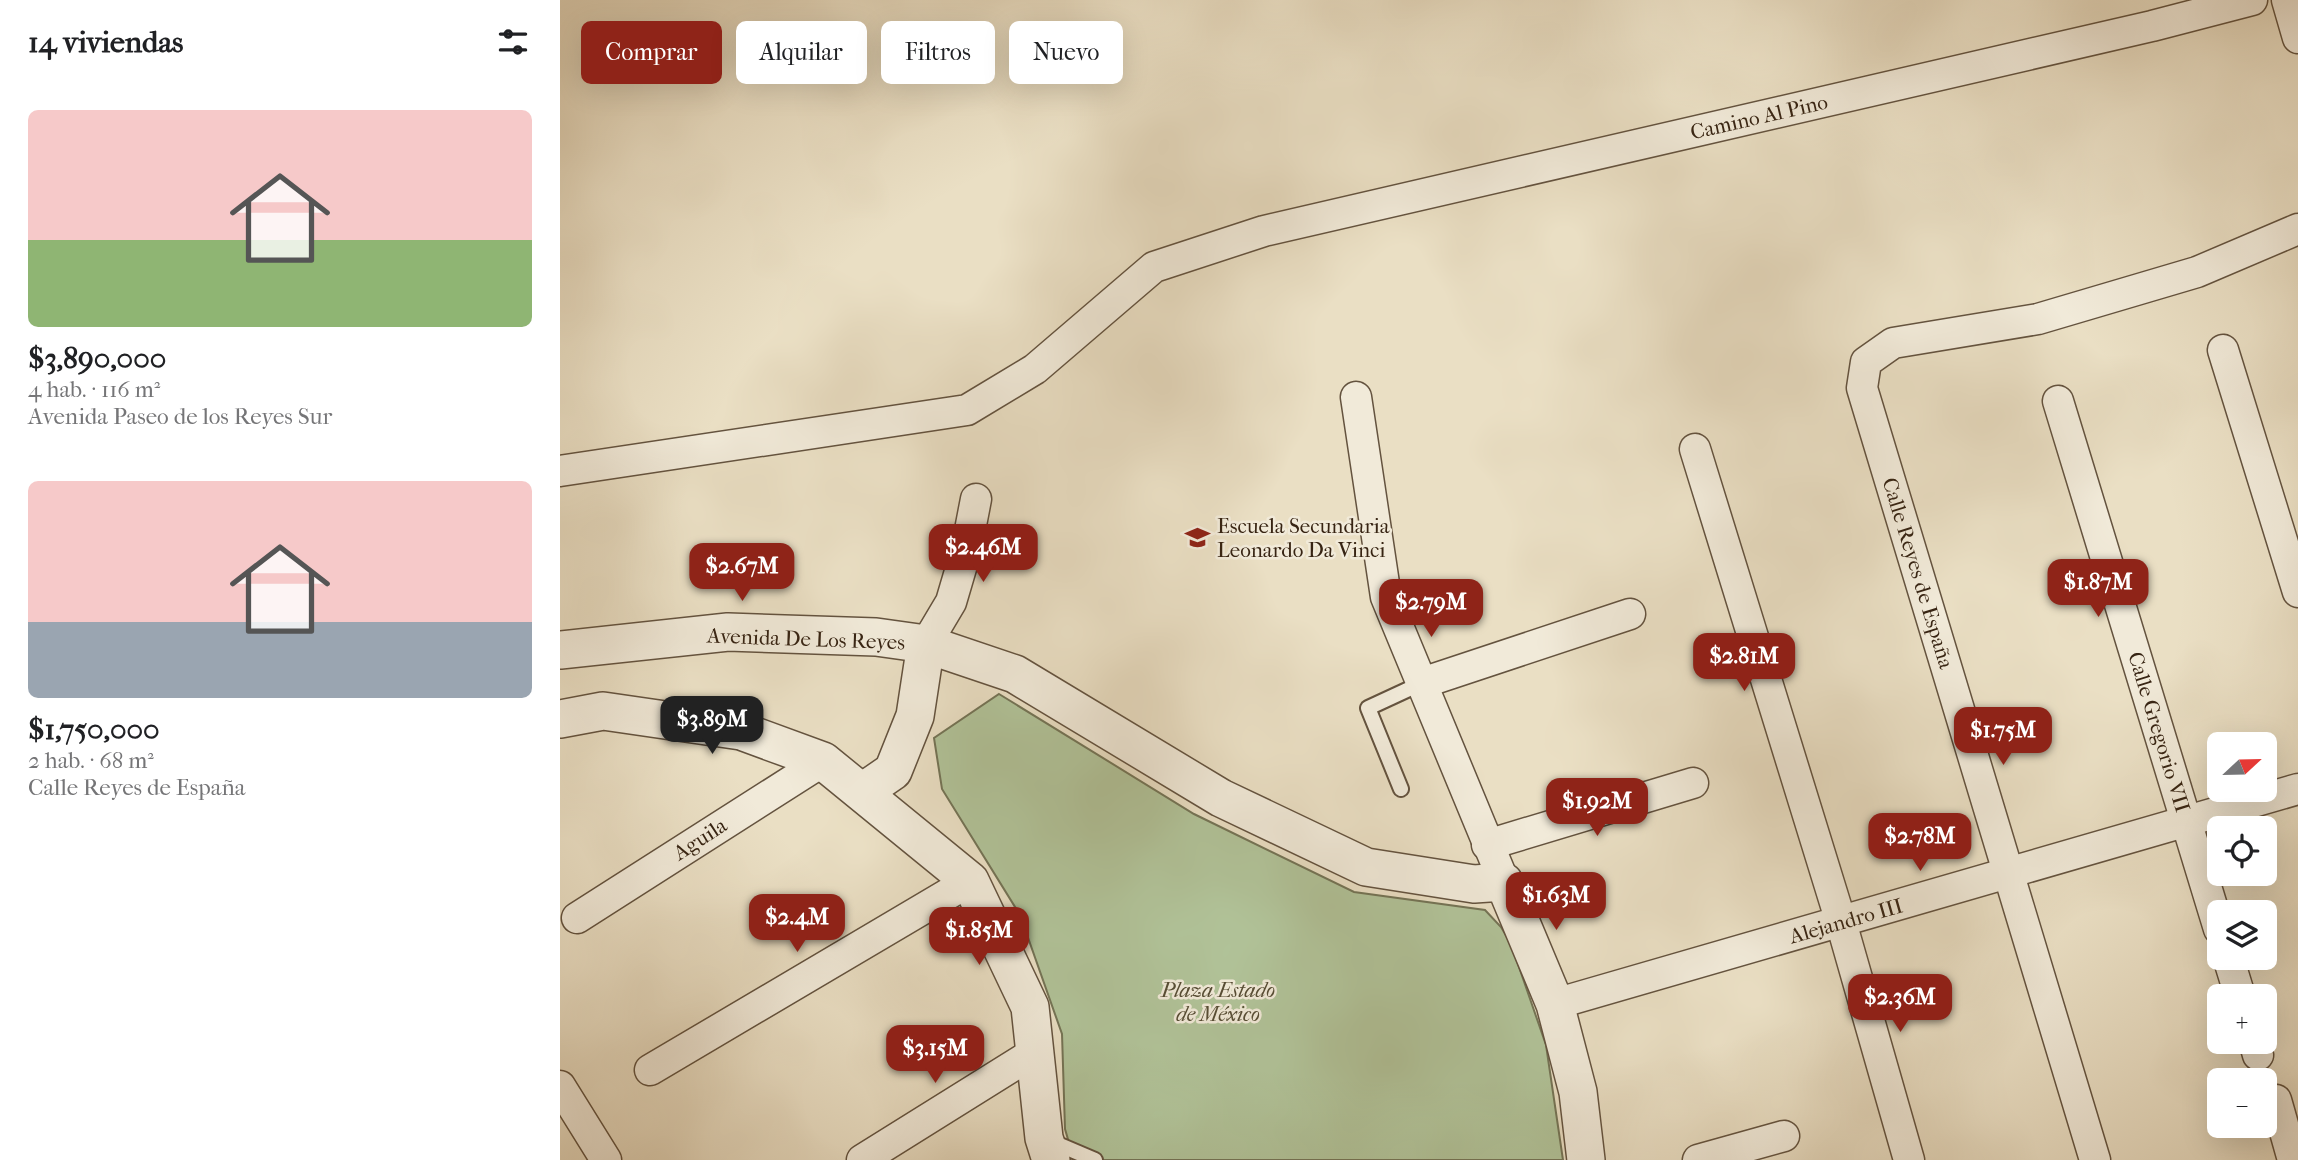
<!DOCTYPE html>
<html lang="es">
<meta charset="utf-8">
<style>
:root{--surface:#fff;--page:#f6f6f6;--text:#202124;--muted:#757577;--accent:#8f2418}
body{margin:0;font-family:"IM FELL French Canon",serif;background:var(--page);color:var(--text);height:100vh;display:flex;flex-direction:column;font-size:26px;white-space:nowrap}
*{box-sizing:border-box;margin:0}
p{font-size:23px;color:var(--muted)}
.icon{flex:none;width:38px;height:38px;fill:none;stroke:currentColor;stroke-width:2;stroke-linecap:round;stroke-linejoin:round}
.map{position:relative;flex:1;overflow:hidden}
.panel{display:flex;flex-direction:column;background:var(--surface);width:560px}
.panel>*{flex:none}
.top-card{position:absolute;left:21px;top:21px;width:665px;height:63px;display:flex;gap:14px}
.needle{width:46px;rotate:68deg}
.fabs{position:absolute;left:1647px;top:732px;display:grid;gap:14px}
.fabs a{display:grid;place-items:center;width:70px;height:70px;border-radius:10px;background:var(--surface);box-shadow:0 7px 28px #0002;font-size:35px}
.price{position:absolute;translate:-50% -60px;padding:0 16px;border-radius:14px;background:var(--accent);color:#fff;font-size:23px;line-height:46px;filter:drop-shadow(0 2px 4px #0008)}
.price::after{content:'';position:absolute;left:50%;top:42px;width:21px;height:16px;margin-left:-10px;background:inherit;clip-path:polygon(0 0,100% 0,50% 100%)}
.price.active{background:#222;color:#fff}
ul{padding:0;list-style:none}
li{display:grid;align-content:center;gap:14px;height:371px;padding:0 28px}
li span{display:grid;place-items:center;height:217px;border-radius:10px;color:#555}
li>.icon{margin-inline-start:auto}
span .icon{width:126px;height:126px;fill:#fffc;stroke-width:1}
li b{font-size:30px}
h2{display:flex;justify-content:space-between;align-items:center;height:84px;padding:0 28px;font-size:30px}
.chip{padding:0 24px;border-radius:10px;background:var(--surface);box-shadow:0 7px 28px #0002;font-size:24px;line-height:63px}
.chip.active{background:var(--accent);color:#fff}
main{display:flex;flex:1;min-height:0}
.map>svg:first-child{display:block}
</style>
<main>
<section class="panel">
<h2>14 viviendas<svg class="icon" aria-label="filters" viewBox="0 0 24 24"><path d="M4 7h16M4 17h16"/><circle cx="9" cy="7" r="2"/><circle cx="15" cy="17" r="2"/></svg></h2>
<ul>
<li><span style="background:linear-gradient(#f6c9c9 60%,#8fb573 0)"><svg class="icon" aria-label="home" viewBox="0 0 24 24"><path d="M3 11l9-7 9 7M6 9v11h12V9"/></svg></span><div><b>$3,890,000</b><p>4 hab. · 116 m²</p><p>Avenida Paseo de los Reyes Sur</p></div></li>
<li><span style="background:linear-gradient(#f6c9c9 65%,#9aa5b1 0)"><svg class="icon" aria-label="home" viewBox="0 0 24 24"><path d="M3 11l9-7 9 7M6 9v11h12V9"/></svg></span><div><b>$1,750,000</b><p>2 hab. · 68 m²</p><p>Calle Reyes de España</p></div></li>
</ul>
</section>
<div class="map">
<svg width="1738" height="1160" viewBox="0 0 1738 1160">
<rect width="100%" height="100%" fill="#eadfc4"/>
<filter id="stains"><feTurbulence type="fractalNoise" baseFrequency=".00286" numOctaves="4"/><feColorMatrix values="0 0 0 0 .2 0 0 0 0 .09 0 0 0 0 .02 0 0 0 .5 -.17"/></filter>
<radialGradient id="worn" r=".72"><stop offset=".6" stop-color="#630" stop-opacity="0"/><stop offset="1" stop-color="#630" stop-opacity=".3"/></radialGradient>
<polygon fill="#b1c399" stroke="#747456" stroke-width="2" points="439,694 634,814 794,892 925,910 941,927 951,944 986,1045 1003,1160 514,1160 505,1129 502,1034 460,915 382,789 374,738"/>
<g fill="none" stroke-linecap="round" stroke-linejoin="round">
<defs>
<g id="service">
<polyline points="841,789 808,708 862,683"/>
<polyline points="488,1140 535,1160"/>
</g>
<g id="minor">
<polyline points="1727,0 1738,38"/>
<polyline points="1663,350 1738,592"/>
<polyline points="796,397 826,597 944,882"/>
<polyline points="1498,401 1659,929"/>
<polyline points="1135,449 1281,922 1349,1160"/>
<polyline points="0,471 407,410 475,369 594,267 704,231 1592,26 1692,0"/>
<polyline points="366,644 391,602 406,551 416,499"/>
<polyline points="862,683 1070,614"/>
<polyline points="927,845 1133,783"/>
<polyline points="17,918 263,761"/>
<polyline points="1668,957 1680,996"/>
<polyline points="995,1004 1738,789"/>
<polyline points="1694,1041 1698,1055"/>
<polyline points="90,1070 410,881"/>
<polyline points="0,1086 46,1160"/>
<polyline points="1716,1100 1733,1160"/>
<polyline points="302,1160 475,1052"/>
<polyline points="1138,1160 1224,1136"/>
<polyline points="1535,1160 1302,388 1306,362 1333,343 1478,319 1637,272 1738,229"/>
</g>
<g id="tertiary">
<polyline points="0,650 168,632 316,637 366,644 455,674 661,798 806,867 914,884 944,882 995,1004 1018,1092 1026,1160"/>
<polyline points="0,719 43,711 181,731 263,761 410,881 470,1007 484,1138 491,1160"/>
<polyline points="304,791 333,771 355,716 366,644"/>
</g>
</defs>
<use href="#service" stroke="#64533f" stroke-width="18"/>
<use href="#minor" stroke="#64533f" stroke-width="33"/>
<use href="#tertiary" stroke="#64533f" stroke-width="40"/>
<use href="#service" stroke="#f1ead9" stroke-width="14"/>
<use href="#minor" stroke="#f1ead9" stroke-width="30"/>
<use href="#tertiary" stroke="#f1ead9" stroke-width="37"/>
</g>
<defs>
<symbol id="school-bare" viewBox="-9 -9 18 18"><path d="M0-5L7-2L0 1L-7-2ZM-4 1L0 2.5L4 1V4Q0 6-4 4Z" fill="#8f2418" stroke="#f1ead9" stroke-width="2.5" paint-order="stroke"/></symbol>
</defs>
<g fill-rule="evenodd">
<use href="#school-bare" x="620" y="520" width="35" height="35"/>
</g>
<g text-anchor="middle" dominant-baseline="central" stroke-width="5" stroke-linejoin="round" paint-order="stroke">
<g font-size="21" fill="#372413" stroke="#f1ead9">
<text transform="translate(1199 117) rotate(-13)">Camino Al Pino</text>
<text transform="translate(1358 573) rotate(73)">Calle Reyes de España</text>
<text transform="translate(246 639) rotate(2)">Avenida De Los Reyes</text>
<text transform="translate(1599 732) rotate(73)">Calle Gregorio VII</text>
<text transform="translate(140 839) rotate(-33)">Aguila</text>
<text transform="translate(1286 921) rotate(-16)">Alejandro III</text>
</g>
<g font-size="21" fill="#372413" stroke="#f1ead9" text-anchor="start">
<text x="657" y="526">Escuela Secundaria<tspan x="657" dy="24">Leonardo Da Vinci</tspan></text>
</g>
<g font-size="21" font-style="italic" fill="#564c34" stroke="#f1ead9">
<text x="658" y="990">Plaza Estado<tspan x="658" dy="24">de México</tspan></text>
</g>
</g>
<rect width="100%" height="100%" filter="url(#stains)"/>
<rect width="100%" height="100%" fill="url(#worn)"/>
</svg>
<div class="fabs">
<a><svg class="needle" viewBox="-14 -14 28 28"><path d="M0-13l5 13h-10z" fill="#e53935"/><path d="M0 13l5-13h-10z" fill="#757577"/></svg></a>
<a><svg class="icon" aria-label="locate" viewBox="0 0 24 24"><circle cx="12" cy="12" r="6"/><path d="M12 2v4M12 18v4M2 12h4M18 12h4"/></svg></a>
<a><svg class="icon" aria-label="layers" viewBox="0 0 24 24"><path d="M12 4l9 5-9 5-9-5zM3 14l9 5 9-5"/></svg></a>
<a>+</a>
<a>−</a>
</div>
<b class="price" style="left:423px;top:584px">$2.46M</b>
<b class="price" style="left:182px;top:603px">$2.67M</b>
<b class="price" style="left:1538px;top:619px">$1.87M</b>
<b class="price" style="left:871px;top:639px">$2.79M</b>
<b class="price" style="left:1184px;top:693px">$2.81M</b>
<b class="price active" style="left:152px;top:756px">$3.89M</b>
<b class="price" style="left:1443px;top:767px">$1.75M</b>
<b class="price" style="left:1037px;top:838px">$1.92M</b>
<b class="price" style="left:1360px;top:873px">$2.78M</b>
<b class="price" style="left:996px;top:932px">$1.63M</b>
<b class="price" style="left:237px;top:954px">$2.4M</b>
<b class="price" style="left:419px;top:967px">$1.85M</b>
<b class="price" style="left:1340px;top:1034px">$2.36M</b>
<b class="price" style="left:375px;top:1085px">$3.15M</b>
<div class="top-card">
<a class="chip active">Comprar</a>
<a class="chip">Alquilar</a>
<a class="chip">Filtros</a>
<a class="chip">Nuevo</a>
</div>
</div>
</main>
